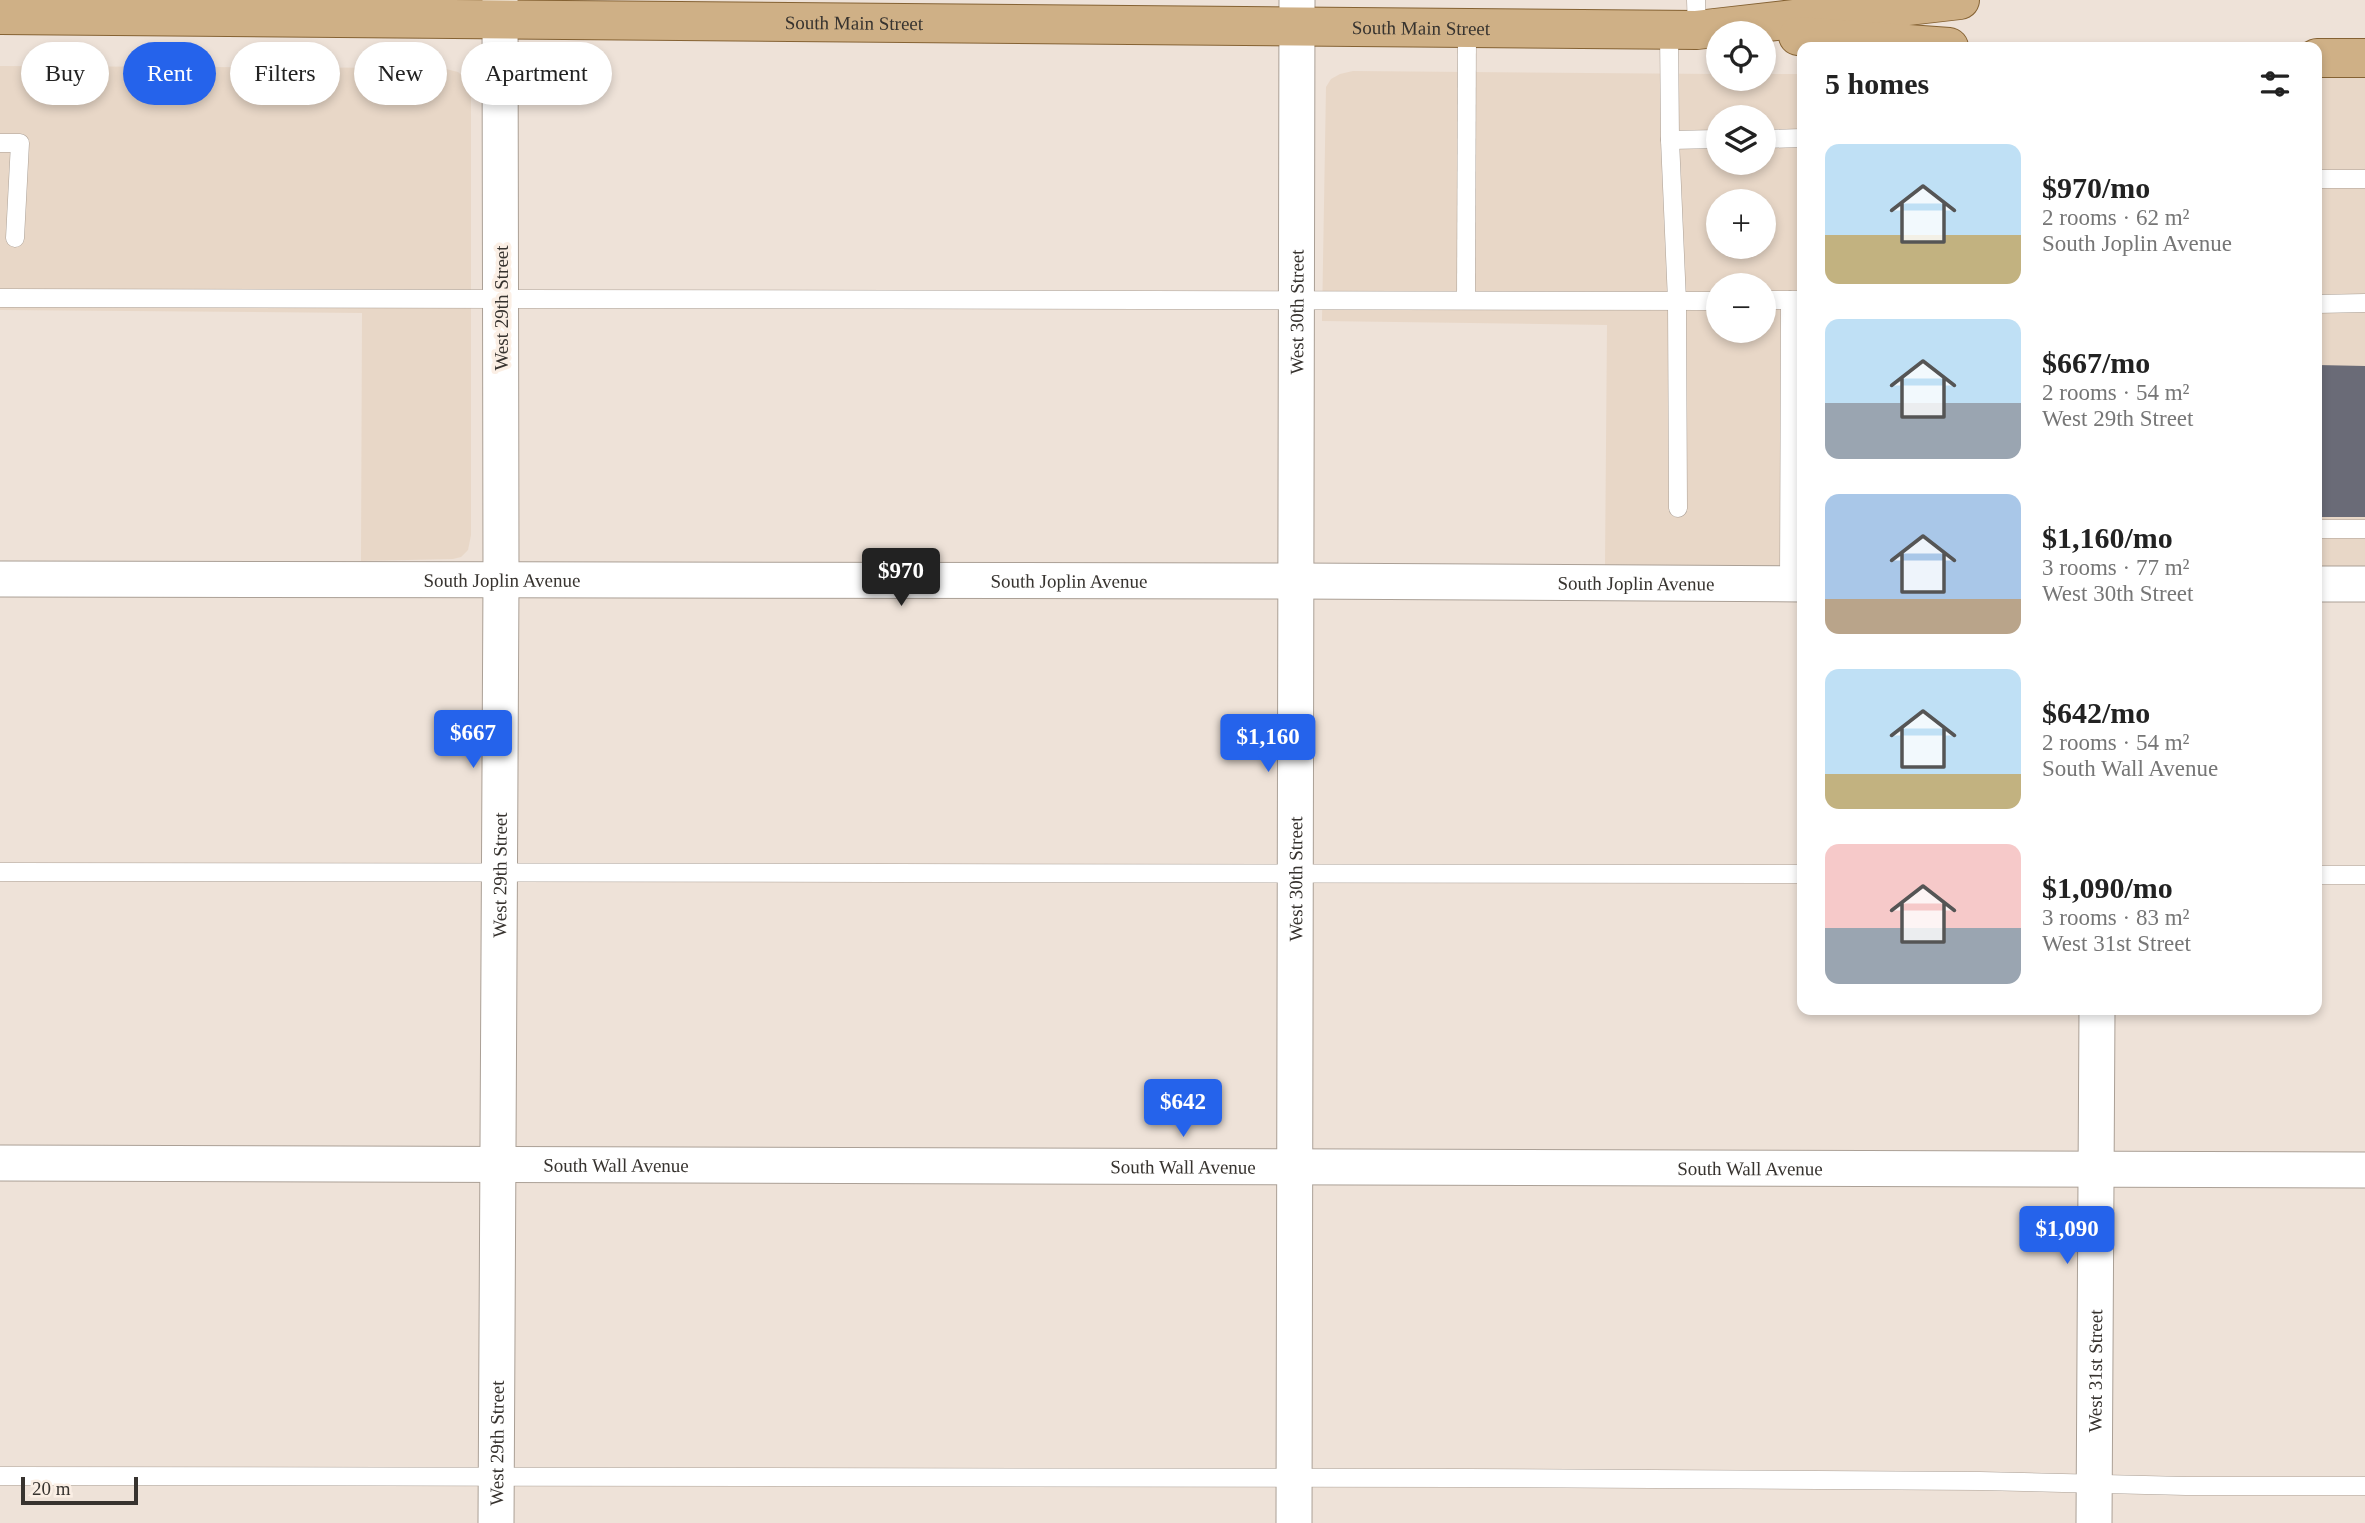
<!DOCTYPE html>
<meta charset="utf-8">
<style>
:root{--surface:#fff;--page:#f6f6f6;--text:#222;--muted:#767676;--accent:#2563eb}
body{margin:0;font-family:Georgia,serif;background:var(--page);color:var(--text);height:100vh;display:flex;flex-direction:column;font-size:26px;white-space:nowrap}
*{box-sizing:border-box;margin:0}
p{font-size:23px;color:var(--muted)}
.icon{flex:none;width:38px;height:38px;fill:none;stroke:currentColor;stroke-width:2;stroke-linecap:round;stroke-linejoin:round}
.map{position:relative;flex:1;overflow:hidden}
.panel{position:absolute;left:1797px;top:42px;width:525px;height:973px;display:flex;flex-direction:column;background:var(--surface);border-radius:14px;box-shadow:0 4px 10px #0003}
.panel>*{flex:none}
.banner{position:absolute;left:21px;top:42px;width:665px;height:63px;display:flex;gap:14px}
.tools{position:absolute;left:1706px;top:21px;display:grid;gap:14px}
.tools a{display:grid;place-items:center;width:70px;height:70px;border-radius:50%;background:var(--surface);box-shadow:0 4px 10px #0003;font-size:35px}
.scale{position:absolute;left:21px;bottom:18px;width:117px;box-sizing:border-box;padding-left:7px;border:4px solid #37332f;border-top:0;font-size:19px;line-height:24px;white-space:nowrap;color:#37332f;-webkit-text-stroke:5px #fbefe5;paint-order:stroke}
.price{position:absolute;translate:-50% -60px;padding:0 16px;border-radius:7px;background:var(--accent);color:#fff;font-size:23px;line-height:46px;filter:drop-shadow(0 2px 4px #0008)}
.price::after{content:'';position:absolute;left:50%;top:42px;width:21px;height:16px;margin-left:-10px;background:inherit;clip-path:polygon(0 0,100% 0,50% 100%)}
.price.current{background:#222;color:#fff}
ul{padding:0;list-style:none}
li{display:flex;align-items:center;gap:21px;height:175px;padding:0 28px}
li span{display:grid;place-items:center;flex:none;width:196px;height:140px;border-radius:14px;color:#555}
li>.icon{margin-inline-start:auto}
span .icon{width:84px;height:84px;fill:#fffc;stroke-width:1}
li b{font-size:30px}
h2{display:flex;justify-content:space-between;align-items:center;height:84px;padding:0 28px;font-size:30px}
.chip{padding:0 24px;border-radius:32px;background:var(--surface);box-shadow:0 4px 10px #0003;font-size:24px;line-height:63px}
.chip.current{background:var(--accent);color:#fff}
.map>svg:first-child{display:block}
</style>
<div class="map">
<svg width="2365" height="1523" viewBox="0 0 2365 1523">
<rect width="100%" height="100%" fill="#eee2d8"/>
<g fill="#e8d7c7" fill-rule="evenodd">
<polygon points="0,66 442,68 458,72 466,79 470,85 471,96 471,535 468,550 461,557 453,559 361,561 362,313 0,310"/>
<path d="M 1353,71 L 1718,74 L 1718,79 L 1764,79 L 1764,74 L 1802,74 L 1802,566 L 1605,565 L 1607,325 L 1322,321 L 1326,87 L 1331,79 L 1340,74 ZM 1718,117 L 1764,117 L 1764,163 L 1718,163 ZM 1718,201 L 1764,201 L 1764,247 L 1718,247 ZM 1718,285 L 1764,285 L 1764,331 L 1718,331 Z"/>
<rect x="2317" y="78" width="48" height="491"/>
</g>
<polygon fill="#6a6b77" points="2317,365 2365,366 2365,517 2317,517"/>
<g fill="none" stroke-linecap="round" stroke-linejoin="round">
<defs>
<g id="service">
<polyline points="1696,0 1697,30"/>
<polyline points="1669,30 1670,140 1677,301 1678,508"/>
<polyline points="1764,139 1802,138"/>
<polyline points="1670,140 1718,139"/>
<polyline points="0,143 20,143 15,238"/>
<polyline points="2317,179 2365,179"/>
<polyline points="0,298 1718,301"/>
<polyline points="1466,300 1467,28"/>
<polyline points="1764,300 1802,300"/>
<polyline points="2317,304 2365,303"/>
<polyline points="2317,529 2365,529"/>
<polyline points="1789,584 1790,300"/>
<polyline points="0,872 1802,874"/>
<polyline points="2317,875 2365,875"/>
<polyline points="0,1476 1466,1478 1980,1481 2186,1486 2365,1486"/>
</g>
<g id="minor">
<path id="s1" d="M 0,579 L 1296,581 L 1802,584"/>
<polyline points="2317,584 2365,584"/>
<path id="s2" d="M 0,1163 L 2365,1170"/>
<path id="s3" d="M 496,1523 L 501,580 L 500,0"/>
<path id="s4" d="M 1294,1523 L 1297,0"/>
<path id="s5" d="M 2094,1523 L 2097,1010"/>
</g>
<g id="primary">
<path id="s6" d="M 0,15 L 1697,30 L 1960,0"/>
<polyline points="1798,36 1949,47"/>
<polyline points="2317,58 2365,58"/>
</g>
</defs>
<use href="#service" stroke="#aba096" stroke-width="19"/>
<use href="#minor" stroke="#aba096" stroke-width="37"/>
<use href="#primary" stroke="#856233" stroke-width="40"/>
<use href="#service" stroke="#fff" stroke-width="18"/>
<use href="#minor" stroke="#fff" stroke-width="35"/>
<use href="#primary" stroke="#cfb086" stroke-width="38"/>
</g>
<g text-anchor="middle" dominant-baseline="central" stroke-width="7" stroke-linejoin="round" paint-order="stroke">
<g font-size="19" fill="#37332f" stroke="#fbefe5">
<text stroke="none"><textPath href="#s6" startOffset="854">South Main Street</textPath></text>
<text stroke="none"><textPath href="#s6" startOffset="1421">South Main Street</textPath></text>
<text transform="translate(501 308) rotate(-90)">West 29th Street</text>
<text stroke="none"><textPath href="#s4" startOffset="1211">West 30th Street</textPath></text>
<text stroke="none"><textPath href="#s1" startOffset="502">South Joplin Avenue</textPath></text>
<text stroke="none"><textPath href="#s1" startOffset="1069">South Joplin Avenue</textPath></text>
<text stroke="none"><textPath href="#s1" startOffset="1636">South Joplin Avenue</textPath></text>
<text stroke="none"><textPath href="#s3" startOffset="648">West 29th Street</textPath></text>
<text stroke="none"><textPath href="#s4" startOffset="644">West 30th Street</textPath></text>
<text stroke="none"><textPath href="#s2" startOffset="616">South Wall Avenue</textPath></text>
<text stroke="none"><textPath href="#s2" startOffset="1183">South Wall Avenue</textPath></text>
<text stroke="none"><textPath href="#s2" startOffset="1750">South Wall Avenue</textPath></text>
<text stroke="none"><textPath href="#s5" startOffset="152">West 31st Street</textPath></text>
<text stroke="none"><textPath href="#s3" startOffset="80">West 29th Street</textPath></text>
</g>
</g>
</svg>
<div class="tools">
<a><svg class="icon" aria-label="locate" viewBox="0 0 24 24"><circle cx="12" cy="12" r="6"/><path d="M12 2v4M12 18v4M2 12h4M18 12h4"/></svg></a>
<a><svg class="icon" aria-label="layers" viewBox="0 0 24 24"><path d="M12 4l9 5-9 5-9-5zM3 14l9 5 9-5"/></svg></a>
<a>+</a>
<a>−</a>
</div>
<div class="scale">20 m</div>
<b class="price current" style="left:901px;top:608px">$970</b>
<b class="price" style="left:473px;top:770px">$667</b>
<b class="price" style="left:1268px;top:774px">$1,160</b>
<b class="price" style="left:1183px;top:1139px">$642</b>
<b class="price" style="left:2067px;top:1266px">$1,090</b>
<div class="banner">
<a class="chip">Buy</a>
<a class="chip current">Rent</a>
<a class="chip">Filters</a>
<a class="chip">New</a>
<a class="chip">Apartment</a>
</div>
<section class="panel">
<h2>5 homes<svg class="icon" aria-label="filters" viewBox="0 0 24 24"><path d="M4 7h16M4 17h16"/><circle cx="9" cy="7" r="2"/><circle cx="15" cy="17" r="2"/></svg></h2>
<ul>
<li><span style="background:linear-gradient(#bfe0f5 65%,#c2b280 0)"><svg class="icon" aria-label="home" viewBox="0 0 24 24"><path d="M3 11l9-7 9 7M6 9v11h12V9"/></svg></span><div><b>$970/mo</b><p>2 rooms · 62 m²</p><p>South Joplin Avenue</p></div></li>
<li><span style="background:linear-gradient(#bfe0f5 60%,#9aa5b1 0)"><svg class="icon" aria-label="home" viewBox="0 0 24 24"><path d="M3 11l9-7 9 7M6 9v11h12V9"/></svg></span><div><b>$667/mo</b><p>2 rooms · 54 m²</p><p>West 29th Street</p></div></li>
<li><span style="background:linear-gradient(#a9c7e8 75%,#b9a48a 0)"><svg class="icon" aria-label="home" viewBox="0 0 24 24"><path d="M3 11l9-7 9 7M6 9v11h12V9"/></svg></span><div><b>$1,160/mo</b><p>3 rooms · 77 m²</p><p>West 30th Street</p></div></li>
<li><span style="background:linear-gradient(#bfe0f5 75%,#c2b280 0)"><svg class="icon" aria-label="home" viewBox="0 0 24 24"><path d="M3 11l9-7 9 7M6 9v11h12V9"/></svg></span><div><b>$642/mo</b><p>2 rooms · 54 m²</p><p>South Wall Avenue</p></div></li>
<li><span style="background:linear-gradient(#f6c9c9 60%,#9aa5b1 0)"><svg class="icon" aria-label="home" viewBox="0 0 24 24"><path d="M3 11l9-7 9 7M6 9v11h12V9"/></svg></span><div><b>$1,090/mo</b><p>3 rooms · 83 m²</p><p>West 31st Street</p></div></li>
</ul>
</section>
</div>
